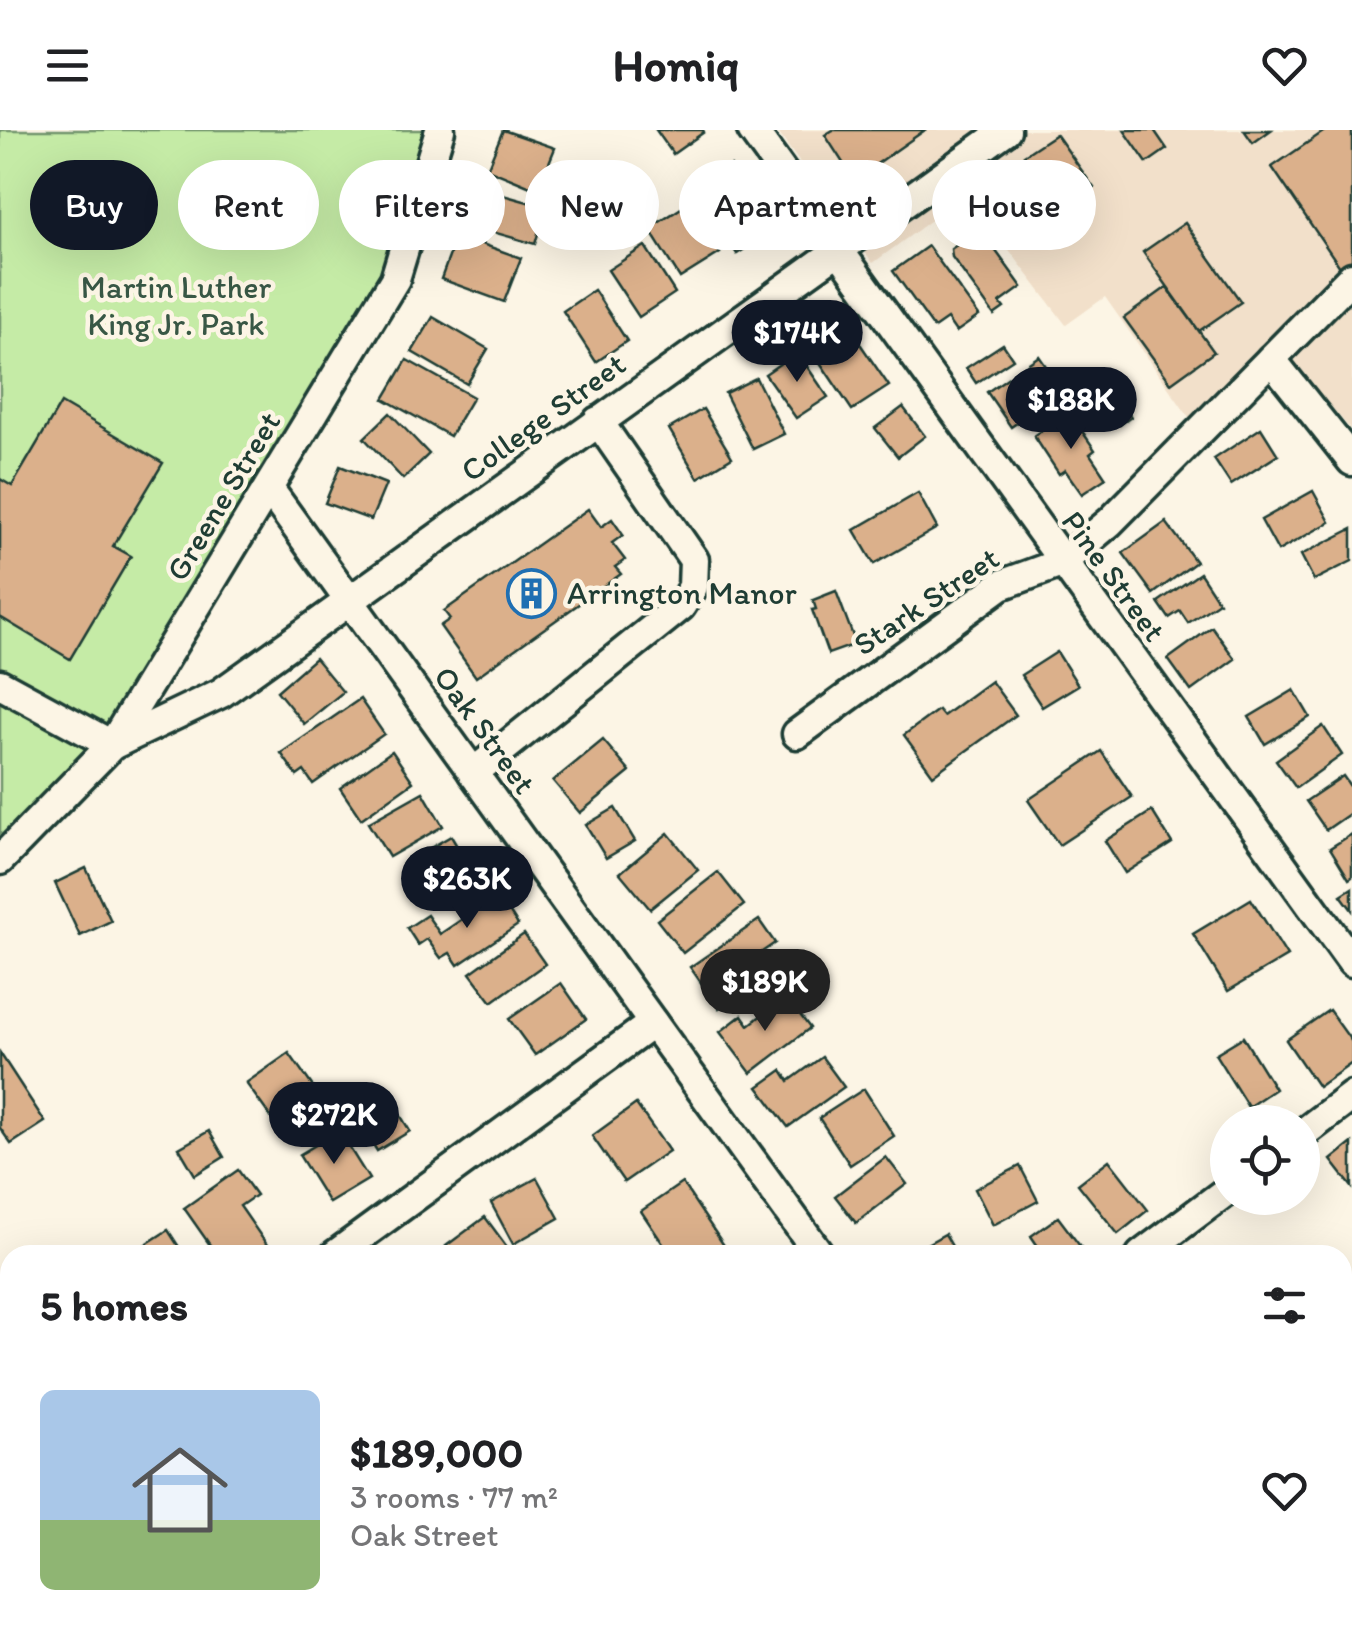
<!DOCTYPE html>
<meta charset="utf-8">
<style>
:root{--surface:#fff;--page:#f6f6f6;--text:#202124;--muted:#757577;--accent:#111827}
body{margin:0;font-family:Itim,sans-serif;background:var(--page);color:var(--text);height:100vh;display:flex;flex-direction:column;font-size:38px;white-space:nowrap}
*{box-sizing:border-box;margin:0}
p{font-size:32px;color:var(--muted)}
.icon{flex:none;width:55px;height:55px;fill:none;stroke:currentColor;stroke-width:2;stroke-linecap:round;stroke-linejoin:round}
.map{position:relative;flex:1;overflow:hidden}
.side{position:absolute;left:0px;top:1115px;width:1352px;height:392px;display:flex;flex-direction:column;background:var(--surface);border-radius:30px 30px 0 0;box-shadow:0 10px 40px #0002}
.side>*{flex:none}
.hud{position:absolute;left:30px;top:30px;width:1292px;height:90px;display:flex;gap:20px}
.fabs{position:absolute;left:1210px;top:975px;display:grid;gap:20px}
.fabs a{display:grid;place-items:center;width:110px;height:110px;border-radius:50%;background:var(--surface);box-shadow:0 10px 40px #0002;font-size:50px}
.price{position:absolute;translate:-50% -85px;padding:0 22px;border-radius:35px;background:var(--accent);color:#fff;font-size:32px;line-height:65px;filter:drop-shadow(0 2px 5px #0008)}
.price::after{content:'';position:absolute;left:50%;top:60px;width:30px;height:22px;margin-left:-15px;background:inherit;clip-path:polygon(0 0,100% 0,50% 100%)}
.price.on{background:#222;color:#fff}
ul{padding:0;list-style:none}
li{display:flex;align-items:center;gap:30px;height:250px;padding:0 40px}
li span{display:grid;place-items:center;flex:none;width:280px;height:200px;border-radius:15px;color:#555}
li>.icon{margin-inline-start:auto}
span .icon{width:120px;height:120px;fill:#fffc;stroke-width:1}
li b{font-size:42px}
h2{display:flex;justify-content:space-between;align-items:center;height:120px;padding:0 40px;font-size:42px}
.tag{padding:0 35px;border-radius:45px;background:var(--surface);box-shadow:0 10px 40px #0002;font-size:35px;line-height:90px}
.tag.on{background:var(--accent);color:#fff}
header{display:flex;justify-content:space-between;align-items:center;height:130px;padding:0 40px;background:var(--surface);font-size:45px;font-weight:700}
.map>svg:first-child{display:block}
</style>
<header><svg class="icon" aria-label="menu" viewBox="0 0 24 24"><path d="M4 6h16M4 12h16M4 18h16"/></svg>Homiq<svg class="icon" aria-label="heart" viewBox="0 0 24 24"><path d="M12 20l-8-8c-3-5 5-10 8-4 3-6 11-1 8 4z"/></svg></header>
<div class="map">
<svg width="1352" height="1506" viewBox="0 0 1352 1506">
<rect width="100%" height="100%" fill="#fcf5e5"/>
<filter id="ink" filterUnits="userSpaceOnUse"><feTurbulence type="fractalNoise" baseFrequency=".01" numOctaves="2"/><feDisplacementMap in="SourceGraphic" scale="20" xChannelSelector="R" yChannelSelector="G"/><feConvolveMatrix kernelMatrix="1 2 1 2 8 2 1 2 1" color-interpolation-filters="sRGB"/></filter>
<g filter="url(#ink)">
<polygon fill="#f2e0ca" points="776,0 1352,0 1352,301 1272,208 1191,290 1105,167 1066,195 967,64 873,133"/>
<polygon fill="#c5eba6" stroke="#72946d" stroke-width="2.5" points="0,0 440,0 395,149 112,615 0,730"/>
<g fill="#dbb08b" stroke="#1f3d34" stroke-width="2.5">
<polygon points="503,0 555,18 538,60 487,39"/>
<polygon points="656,0 703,0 704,2 673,24"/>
<polygon points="833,0 925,0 854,50 825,5"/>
<polygon points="1124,0 1154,0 1167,19 1147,33"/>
<polygon points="1244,0 1271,0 1253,13"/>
<polygon points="1326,0 1352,0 1352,130 1342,140 1272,37"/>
<polygon points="1056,4 1094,58 1062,80 1024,25"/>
<polygon points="731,36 774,100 737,124 695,60"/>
<polygon points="474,57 546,77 535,114 464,94"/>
<polygon points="689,73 720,123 680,148 649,99"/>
<polygon points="1185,93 1241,172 1199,201 1143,122"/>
<polygon points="980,99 1022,157 1000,173 1004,178 994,185 952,127 951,119"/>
<polygon points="457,105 521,128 504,172 441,149"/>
<polygon points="645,116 675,163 639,187 608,140"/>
<polygon points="928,116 979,186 956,202 947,189 934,198 893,141"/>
<polygon points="1167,157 1214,222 1171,253 1124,188"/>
<polygon points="594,160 627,211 596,232 563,181"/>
<polygon points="841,186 889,256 852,280 805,210"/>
<polygon points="433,187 488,219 467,254 412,222"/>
<polygon points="1003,214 1013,229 976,253 966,238"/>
<polygon points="797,222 828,267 796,288 765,244"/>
<polygon points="1039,226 1063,261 1011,297 987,262"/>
<polygon points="407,230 473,267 450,306 384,269"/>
<polygon points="756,248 784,304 753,319 725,263"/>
<polygon points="1117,266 1131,287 1120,295 1105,274"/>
<polygon points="61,273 163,333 113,416 131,426 70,529 0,487 0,349 12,356"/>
<polygon points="903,277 925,306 898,327 875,298"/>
<polygon points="703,279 732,327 698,348 669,299"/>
<polygon points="1069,282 1095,320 1090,324 1106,348 1082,364 1065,340 1059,344 1034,306"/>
<polygon points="390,283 429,324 403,349 364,308"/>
<polygon points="1261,298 1278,325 1231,355 1214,329"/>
<polygon points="340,336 386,354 371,390 325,373"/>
<polygon points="1313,361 1330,392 1278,421 1261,390"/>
<polygon points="918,363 937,398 874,434 854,400"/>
<polygon points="588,379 601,397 612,389 623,405 612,413 625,430 615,437 621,444 476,547 440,496 450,489 444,481"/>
<polygon points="1166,392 1196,432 1153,464 1123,423"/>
<polygon points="1352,399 1352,431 1314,450 1301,425"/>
<polygon points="1200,443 1219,472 1188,493 1180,481 1169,488 1158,472"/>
<polygon points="836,461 856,514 828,524 812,480 816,479 813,470"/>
<polygon points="1212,497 1235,529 1191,561 1168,529"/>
<polygon points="1057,522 1078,555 1042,577 1021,545"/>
<polygon points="315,528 343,562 304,594 277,561"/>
<polygon points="991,551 1016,585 933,645 904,605 938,580 943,586"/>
<polygon points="1294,560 1310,587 1265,614 1249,587"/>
<polygon points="360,569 384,604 313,654 304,641 297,646 281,623"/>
<polygon points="1323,596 1342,625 1296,658 1276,630"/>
<polygon points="603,610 630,642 580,683 553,651"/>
<polygon points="392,621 413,652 361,689 340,658"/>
<polygon points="1101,621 1132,667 1059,715 1028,670"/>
<polygon points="1343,646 1352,659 1352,682 1326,700 1306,671"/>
<polygon points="423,662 443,696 389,727 368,693"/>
<polygon points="615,678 635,711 606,728 586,695"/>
<polygon points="1152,681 1172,713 1125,743 1105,711"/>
<polygon points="668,703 698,740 650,779 620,743"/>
<polygon points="1352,704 1352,747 1349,749 1330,718"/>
<polygon points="451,706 471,740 423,768 403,734"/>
<polygon points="86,738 111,791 80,806 55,753"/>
<polygon points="718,742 744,775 683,823 657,790"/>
<polygon points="1352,758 1352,780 1341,765"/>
<polygon points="498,765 518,795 458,835 450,823 441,828 427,809 418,815 407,798 427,785 440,804"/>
<polygon points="1251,769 1287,826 1228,861 1193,804"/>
<polygon points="759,790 775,813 759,824 771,841 719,878 690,837"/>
<polygon points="524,804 545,834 492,872 470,843"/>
<polygon points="561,853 586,889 535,925 509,889"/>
<polygon points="786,866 810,898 751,943 720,902 742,885 749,895"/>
<polygon points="1329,880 1352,912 1352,933 1318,957 1286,910"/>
<polygon points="1243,907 1275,959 1248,977 1215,924"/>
<polygon points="0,923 45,992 11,1014 0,998"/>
<polygon points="289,923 318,964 275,993 246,953"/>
<polygon points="822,927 844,957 788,997 758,957 782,940 789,951"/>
<polygon points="864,959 894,1006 850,1035 819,988"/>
<polygon points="385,960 410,1001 377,1021 352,980"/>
<polygon points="636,974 669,1021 624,1052 592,1006"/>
<polygon points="209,1001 224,1027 195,1045 179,1018"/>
<polygon points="339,1001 369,1049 329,1073 299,1025"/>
<polygon points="1352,1013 1352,1057 1331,1030"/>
<polygon points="886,1027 907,1054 856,1093 835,1066"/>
<polygon points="1109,1030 1148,1080 1118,1104 1078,1054"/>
<polygon points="1020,1036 1038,1071 993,1095 975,1059"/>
<polygon points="238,1040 256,1065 240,1076 274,1125 217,1125 184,1078"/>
<polygon points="537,1048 559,1088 513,1114 491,1073"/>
<polygon points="682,1053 729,1123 726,1125 666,1125 669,1123 641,1081"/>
<polygon points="485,1087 513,1125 453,1125 446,1116"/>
<polygon points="1058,1087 1086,1124 1084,1125 1044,1125 1031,1106"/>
<polygon points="168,1100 181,1120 175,1125 129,1125"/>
<polygon points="945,1104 957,1125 907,1125"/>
<polygon points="456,1498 489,1498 495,1506 444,1506"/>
<polygon points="728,1498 767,1498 773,1506 734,1506"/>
<polygon points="773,1498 815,1498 820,1506 778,1506"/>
<polygon points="960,1498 983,1498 988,1506 948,1506"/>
<polygon points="1157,1498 1215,1498 1209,1502 1212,1506 1145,1506"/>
</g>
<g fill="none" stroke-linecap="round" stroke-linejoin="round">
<defs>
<g id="minor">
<polyline points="752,0 1352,832"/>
<polyline points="1271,229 1352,331"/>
<polyline points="269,359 820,1125"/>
<polyline points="0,554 112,615 221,563 1006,0"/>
<polyline points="797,604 1001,455 1061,433 1110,392 1352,147"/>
<polyline points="473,643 681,476 693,457 694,430 598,291"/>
<polyline points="0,730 112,615 395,149 440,0"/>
<polyline points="1302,1004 1352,966"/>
<polyline points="335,1125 653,893"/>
<polyline points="1141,1125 1228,1060"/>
<polyline points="0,1370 10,1363"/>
<polyline points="1088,1498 1094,1506"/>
<polyline points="620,1506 632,1498"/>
</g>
</defs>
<use href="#minor" stroke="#1f3d34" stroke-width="35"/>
<use href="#minor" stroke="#fcf5e5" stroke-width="28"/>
</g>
</g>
<defs>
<symbol id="building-ring" viewBox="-11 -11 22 22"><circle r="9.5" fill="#fcf5e5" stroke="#1f6fb2" stroke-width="1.5"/><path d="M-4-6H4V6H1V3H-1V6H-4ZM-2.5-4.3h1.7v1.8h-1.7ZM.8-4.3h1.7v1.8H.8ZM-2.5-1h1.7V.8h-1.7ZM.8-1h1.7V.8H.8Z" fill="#1f6fb2"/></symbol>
</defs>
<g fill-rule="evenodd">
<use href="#building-ring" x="504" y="436" width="55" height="55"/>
</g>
<g text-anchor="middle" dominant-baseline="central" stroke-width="9" stroke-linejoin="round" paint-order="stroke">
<g font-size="32" fill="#385745" stroke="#fcf5e5">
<text x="176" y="157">Martin Luther<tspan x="176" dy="37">King Jr. Park</tspan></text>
</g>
<g font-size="32" fill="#1f3d34" stroke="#fcf5e5">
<text transform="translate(543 287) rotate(-36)">College Street</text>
<text transform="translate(223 366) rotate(-59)">Greene Street</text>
<text transform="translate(1114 446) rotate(54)">Pine Street</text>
<text transform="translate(926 471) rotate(-34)">Stark Street</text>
<text transform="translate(485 600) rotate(54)">Oak Street</text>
</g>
<g font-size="32" fill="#1f3d34" stroke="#fcf5e5" text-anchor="start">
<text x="567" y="463">Arrington Manor</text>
</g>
</g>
</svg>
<div class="fabs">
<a><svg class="icon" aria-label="locate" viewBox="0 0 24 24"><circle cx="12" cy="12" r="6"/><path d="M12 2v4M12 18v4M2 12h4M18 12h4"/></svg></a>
</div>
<b class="price" style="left:797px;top:255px">$174K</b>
<b class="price" style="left:1071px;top:322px">$188K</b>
<b class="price" style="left:467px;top:801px">$263K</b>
<b class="price on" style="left:765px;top:904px">$189K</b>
<b class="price" style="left:334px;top:1037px">$272K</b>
<div class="hud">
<a class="tag on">Buy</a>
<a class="tag">Rent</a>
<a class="tag">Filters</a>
<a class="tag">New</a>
<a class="tag">Apartment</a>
<a class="tag">House</a>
</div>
<section class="side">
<h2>5 homes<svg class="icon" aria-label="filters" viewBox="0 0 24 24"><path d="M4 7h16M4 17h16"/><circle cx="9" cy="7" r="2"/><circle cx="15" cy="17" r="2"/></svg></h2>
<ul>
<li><span style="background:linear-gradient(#a9c7e8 65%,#8fb573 0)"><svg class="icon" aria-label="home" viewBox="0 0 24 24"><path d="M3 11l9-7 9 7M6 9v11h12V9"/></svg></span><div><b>$189,000</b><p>3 rooms · 77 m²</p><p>Oak Street</p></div><svg class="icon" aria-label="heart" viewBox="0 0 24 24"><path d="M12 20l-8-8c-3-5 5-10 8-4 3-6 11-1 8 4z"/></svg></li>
</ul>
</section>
</div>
